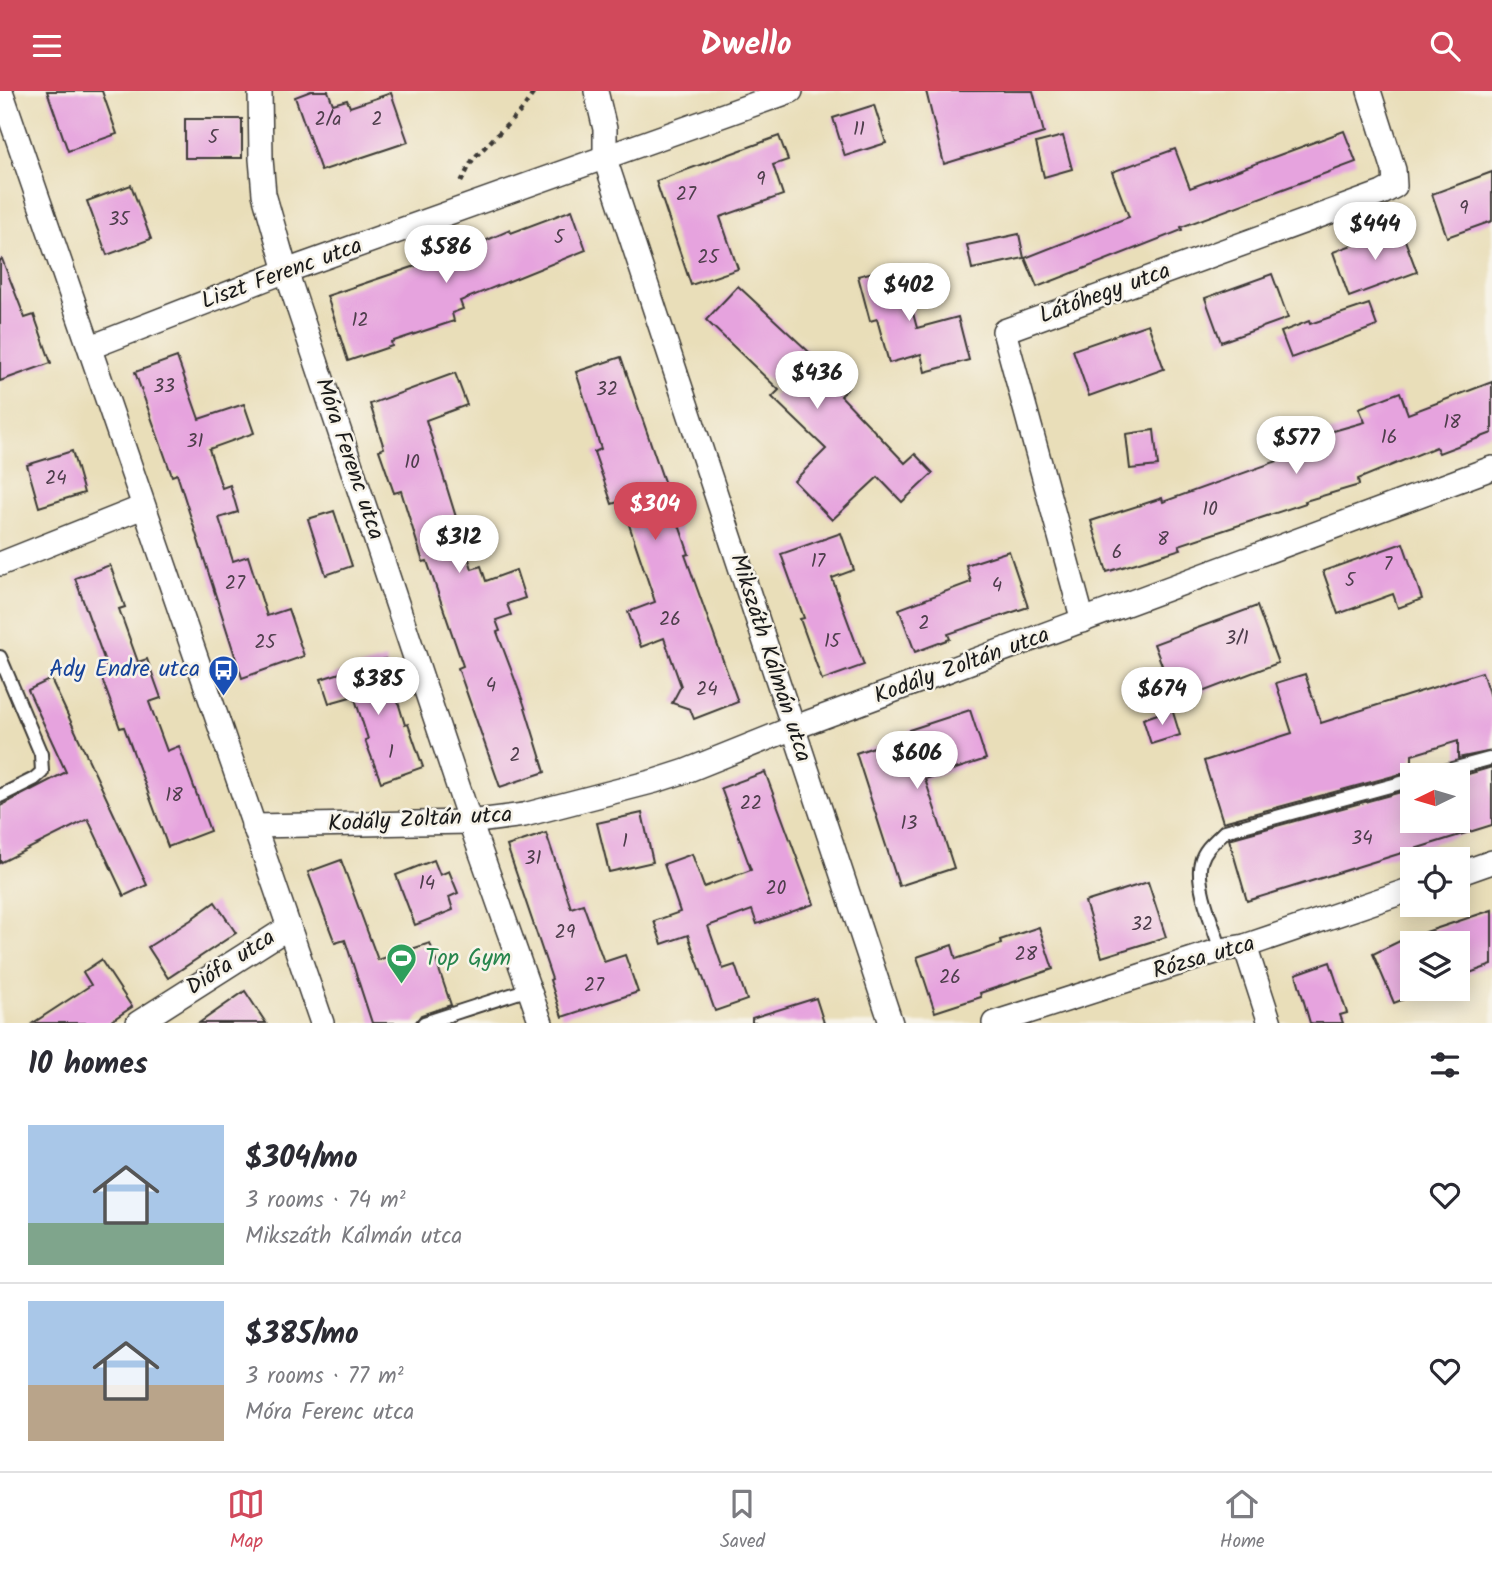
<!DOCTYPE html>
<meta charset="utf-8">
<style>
:root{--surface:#fff;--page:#f2f2f3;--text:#2b2b33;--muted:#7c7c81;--line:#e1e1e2;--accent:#d1495b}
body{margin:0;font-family:Kalam,sans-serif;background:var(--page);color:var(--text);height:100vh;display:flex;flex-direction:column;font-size:26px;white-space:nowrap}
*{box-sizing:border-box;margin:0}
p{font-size:23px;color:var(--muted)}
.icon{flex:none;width:38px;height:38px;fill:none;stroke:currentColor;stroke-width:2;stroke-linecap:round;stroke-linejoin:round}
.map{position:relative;height:932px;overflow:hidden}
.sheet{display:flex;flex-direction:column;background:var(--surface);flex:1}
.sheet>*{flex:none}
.needle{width:46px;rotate:265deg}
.tools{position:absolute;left:1400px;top:672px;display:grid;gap:14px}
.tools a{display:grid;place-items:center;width:70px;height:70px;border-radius:0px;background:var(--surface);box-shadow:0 4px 18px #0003;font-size:35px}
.price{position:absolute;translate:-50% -60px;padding:0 16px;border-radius:24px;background:#fff;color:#222;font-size:23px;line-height:46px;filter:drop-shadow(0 2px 4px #0008)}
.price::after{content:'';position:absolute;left:50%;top:42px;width:21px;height:16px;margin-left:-10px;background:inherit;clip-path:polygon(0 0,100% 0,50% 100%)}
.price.selected{background:var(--accent);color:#fff}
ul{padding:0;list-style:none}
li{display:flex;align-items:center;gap:21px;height:175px;padding:0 28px}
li+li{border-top:2px solid var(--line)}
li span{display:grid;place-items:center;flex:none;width:196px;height:140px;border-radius:0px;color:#555}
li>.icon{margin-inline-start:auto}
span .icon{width:84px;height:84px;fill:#fffc;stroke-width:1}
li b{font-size:30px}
h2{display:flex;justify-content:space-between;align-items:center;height:84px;padding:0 28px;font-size:30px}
header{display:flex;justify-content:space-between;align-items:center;height:91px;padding:0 28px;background:var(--accent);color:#fff;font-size:32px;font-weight:600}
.menu{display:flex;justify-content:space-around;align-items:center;height:98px;border-top:2px solid var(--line);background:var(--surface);font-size:19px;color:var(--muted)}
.menu a{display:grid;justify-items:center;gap:4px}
.menu .selected{color:var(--accent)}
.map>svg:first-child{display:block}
</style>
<header><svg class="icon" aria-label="menu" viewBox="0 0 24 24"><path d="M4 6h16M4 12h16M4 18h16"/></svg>Dwello<svg class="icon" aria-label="search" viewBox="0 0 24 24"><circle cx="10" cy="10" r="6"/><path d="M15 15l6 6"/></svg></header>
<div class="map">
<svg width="1492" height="932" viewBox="0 0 1492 932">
<rect width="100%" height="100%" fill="#f7f3e8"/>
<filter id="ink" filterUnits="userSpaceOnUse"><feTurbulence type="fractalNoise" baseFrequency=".0143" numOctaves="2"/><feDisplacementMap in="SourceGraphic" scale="14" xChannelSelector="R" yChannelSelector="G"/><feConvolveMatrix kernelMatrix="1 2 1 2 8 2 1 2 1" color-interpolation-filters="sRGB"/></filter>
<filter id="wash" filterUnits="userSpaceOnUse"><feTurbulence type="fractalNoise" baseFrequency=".00686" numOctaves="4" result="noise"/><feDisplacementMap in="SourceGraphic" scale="28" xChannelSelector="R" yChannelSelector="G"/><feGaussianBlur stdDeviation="1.57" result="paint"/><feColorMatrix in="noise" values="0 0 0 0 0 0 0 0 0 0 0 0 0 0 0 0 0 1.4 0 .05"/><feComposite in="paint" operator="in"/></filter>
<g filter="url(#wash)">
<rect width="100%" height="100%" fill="#e9deb9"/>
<g id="blocks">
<g fill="#e6a3de">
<polygon points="47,0 102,0 117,43 68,60"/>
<polygon points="311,0 328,0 333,13 347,9 350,16 391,2 408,51 321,80 295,6"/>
<polygon points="926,0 1033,0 1044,42 944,73"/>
<polygon points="874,14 886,52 845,65 833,27"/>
<rect x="185" y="28" width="57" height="39"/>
<polygon points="1344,40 1356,71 1181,136 1182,139 1037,196 1025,167 1129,126 1112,81 1175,58 1190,97"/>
<polygon points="779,45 788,69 773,74 783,104 720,126 738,178 691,194 656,90"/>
<polygon points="1063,45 1072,78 1044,86 1036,52"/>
<polygon points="1492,81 1492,130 1447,146 1432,103"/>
<polygon points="131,94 151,148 107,164 87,110"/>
<polygon points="572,119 586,159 460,210 463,218 452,222 454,230 391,251 392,255 348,270 327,205 469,157 510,139 511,142"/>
<polygon points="1400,136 1417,181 1349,206 1333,161"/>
<polygon points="1019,143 1024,167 972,178 967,154"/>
<polygon points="2,168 25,227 34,224 51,272 0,290 0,169"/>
<polygon points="900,174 917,237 958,226 969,269 925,281 921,263 889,272 877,228 870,230 858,185"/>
<polygon points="1272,183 1288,227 1221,251 1205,207"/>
<polygon points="738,195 848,297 841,305 905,372 915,363 933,382 902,411 878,386 832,429 794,390 826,358 772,306 779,299 706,229"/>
<polygon points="1369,213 1377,235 1291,267 1281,241 1309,230 1310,233"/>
<polygon points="1148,233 1164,278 1089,305 1073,259"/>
<polygon points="177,266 199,328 244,313 254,342 209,358 222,397 230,394 238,421 219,427 233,470 248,465 267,525 288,518 304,565 242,587 177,383 172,385 135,281"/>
<polygon points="621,266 689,463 685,464 738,611 694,628 690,618 672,612 681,595 664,547 641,556 628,521 655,511 621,410 612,413 594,361 601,358 576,281"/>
<polygon points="455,282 467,314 426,329 472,478 481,475 486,490 516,479 525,507 507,513 511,524 496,529 500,540 497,541 524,613 545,681 500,696 458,577 463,575 427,470 423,471 401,400 394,402 379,359 384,357 370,313"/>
<polygon points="1492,291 1492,342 1439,362 1436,356 1358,388 1359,394 1305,410 1306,412 1179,454 1181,458 1107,481 1091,430 1162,407 1163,411 1308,359 1305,348 1365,331 1359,317 1400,301 1408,323"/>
<polygon points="1154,339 1158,375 1130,378 1126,343"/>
<polygon points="72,360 84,402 39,416 27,374"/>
<polygon points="334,420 352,475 326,484 308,428"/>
<polygon points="841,442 854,479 832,487 864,574 822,589 800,528 804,527 781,463"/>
<polygon points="1403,452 1422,508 1398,517 1393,503 1338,523 1323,480"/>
<polygon points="1009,460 1028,516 948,543 950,548 915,561 899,518 971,491 966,474"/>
<polygon points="110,474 125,516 119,518 138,571 147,568 161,607 149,611 167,660 179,655 210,740 168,756 124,636 120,637 101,585 109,582 75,487"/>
<polygon points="1257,515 1278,572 1176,611 1154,553"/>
<polygon points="385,568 405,634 408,633 423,676 381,691 365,649 368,648 354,605 329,612 321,588"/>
<polygon points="1482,581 1492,612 1492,660 1458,667 1458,650 1412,664 1412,680 1223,731 1204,670 1292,642 1276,592 1305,583 1321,632"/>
<polygon points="51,588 147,794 124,805 88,728 0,772 0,715 66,681 28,599"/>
<polygon points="1172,618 1180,644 1151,653 1143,628"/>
<polygon points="970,619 986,668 925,688 954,777 899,795 856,662 910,644 909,639"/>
<polygon points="1492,676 1492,734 1247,810 1229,748 1412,698 1412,730 1458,730 1458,686"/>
<polygon points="765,681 814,813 757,833 752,819 708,835 723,878 735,874 747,909 715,920 688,844 662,853 654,830 680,821 664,773 692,763 704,796 751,779 721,697"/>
<polygon points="642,722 653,771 609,781 597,732"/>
<polygon points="546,742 571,817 583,813 604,871 625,864 638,901 562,926 550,889 552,888 507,755"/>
<polygon points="341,769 378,869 430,852 451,914 421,924 415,932 372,932 345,849 335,852 308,781"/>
<polygon points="434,769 440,784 449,780 458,802 449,806 453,819 415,834 396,784"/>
<polygon points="1148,791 1166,846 1102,866 1085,811"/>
<polygon points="215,811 236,842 168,887 148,856 194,827 194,826"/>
<polygon points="1492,819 1492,874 1458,886 1458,852 1412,852 1412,905 1394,912 1373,863 1402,849"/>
<polygon points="1039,836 1053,878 980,902 981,906 935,921 917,866 952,854 956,868 1001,853 1000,849"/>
<polygon points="101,869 132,916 108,932 33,932 91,894 83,881"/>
<polygon points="1330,871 1347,922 1340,924 1343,932 1310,932 1296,883"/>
<polygon points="245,900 266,932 199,932"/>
<polygon points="816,907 824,932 752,932 752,927"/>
</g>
</g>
</g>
<g filter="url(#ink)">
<use href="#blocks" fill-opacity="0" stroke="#3b3934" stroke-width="2"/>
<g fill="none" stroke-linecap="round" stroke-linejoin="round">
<defs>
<g id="service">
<polyline points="0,566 41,663 42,681 34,688 0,705"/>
<polyline points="1430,684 1489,668"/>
<path d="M 1221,859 C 1214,837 1195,793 1201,771 C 1204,758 1216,749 1225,740 L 1412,689"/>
<polyline points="424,932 529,898"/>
</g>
<g id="minor">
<polyline points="1,0 322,932"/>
<polyline points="260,0 261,68 264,103 286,180 470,731 541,932"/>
<polyline points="596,0 605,38 605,68 891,932"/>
<polyline points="91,256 286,180 791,0"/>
<polyline points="0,473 143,416"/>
<polyline points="1083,530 1004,240 1382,102 1395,95 1394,79 1369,0"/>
<polyline points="253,735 470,731 524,724 655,690 686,680 793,637 1492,377"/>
<polyline points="1458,783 1492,771"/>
<polyline points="1245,855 1270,932"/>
<polyline points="138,932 289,836"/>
<polyline points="994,932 1221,859 1245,855 1412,798"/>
</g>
</defs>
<use href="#service" stroke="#3b3934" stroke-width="16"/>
<use href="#minor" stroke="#3b3934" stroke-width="26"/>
<polyline stroke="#3b3934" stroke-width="4.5" stroke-dasharray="5 5" stroke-linecap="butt" points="461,91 473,68 521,20 535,0"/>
<use href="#service" stroke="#fff" stroke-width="12"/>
<use href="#minor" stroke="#fff" stroke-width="23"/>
</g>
</g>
<defs>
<symbol id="bus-pin" viewBox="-11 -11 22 30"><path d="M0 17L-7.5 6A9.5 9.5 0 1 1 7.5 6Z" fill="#1a4fb4" stroke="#f7f3e8"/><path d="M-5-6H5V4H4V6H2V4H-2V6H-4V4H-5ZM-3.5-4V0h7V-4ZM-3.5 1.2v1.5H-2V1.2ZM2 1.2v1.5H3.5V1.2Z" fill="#fff"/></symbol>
<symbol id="stadium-pin" viewBox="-11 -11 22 30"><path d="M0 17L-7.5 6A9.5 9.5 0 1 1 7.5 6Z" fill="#2e9e5b" stroke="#f7f3e8"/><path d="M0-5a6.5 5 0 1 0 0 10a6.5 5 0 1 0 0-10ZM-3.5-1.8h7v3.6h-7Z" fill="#fff"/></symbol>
</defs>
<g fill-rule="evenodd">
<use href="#bus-pin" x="206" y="562" width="35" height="47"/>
<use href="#stadium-pin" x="384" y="850" width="35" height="47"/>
</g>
<g text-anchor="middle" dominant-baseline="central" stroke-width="5" stroke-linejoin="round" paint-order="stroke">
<g font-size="19" fill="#4e3e4c">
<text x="328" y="29">2/a</text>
<text x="377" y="29">2</text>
<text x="859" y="39">11</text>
<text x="213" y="47">5</text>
<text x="761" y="89">9</text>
<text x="686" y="104">27</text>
<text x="1464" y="118">9</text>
<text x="119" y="129">35</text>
<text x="559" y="147">5</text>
<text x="708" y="167">25</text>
<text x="360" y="230">12</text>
<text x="164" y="296">33</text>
<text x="607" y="299">32</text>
<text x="1452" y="332">18</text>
<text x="1389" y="347">16</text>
<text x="195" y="351">31</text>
<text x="412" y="372">10</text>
<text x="56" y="388">24</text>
<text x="1210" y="419">10</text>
<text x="1163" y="449">8</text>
<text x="1117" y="462">6</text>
<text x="818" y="471">17</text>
<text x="1388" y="474">7</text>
<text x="1350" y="490">5</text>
<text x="235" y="493">27</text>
<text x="997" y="495">4</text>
<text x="670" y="529">26</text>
<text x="924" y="533">2</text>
<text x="1237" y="548">3/1</text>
<text x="832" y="551">15</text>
<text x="265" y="552">25</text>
<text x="491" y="595">4</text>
<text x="707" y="599">24</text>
<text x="391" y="662">1</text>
<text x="515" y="665">2</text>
<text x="174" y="705">18</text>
<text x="751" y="713">22</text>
<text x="909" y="733">13</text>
<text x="1362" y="748">34</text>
<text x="625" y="751">1</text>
<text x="533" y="768">31</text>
<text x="427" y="793">14</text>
<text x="776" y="798">20</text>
<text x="1142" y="834">32</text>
<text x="565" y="842">29</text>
<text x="1026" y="864">28</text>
<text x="950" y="887">26</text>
<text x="594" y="895">27</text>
</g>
<g font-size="23" fill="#1c1c1c" stroke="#f7f3e8">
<text transform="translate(282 183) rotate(-20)">Liszt Ferenc utca</text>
<text transform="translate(1105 203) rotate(-20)">Látóhegy utca</text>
<text transform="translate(349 368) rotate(71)">Móra Ferenc utca</text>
<text transform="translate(770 567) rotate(72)">Mikszáth Kálmán utca</text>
<text transform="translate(962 575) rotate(-20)">Kodály Zoltán utca</text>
<text transform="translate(420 729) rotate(-3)">Kodály Zoltán utca</text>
<text transform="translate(1204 867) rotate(-16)">Rózsa utca</text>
<text transform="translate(231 872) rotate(-33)">Diófa utca</text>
</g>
<g font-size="23" fill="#164399" stroke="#f7f3e8" text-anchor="end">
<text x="200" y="579">Ady Endre utca</text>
</g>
<g font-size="23" fill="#27864d" stroke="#f7f3e8" text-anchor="start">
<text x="425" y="868">Top Gym</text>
</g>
</g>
</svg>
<div class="tools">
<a><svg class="needle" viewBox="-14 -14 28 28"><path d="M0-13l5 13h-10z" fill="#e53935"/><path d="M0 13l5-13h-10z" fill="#7c7c81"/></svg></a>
<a><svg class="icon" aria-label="locate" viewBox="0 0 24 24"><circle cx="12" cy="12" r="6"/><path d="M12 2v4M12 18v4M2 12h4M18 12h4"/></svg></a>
<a><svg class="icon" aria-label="layers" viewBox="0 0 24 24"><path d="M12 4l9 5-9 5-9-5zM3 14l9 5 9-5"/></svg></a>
</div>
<b class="price" style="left:1375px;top:171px">$444</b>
<b class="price" style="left:446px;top:194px">$586</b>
<b class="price" style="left:909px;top:232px">$402</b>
<b class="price" style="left:817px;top:320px">$436</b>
<b class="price" style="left:1296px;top:385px">$577</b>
<b class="price selected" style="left:655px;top:451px">$304</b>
<b class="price" style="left:459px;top:484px">$312</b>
<b class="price" style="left:378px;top:626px">$385</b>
<b class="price" style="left:1162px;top:636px">$674</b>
<b class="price" style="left:917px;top:700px">$606</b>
</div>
<section class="sheet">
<h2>10 homes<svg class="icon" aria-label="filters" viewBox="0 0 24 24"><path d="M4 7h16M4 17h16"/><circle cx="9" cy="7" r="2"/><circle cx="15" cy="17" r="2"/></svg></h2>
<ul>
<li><span style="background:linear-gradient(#a9c7e8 70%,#7fa58c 0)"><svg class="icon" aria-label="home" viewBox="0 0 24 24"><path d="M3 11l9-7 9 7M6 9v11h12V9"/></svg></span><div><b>$304/mo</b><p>3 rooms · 74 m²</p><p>Mikszáth Kálmán utca</p></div><svg class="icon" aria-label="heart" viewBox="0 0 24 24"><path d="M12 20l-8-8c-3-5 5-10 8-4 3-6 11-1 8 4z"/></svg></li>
<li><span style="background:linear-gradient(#a9c7e8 60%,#b9a48a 0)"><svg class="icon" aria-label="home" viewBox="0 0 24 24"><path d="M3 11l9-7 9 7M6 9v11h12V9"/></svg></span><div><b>$385/mo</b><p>3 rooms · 77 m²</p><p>Móra Ferenc utca</p></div><svg class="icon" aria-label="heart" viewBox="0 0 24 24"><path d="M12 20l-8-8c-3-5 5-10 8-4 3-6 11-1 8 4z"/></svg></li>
</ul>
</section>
<nav class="menu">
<a class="selected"><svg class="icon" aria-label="map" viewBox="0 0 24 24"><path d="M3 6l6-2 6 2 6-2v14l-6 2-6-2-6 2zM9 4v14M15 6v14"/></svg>Map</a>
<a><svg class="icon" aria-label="saved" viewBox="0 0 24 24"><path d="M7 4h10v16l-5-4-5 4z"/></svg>Saved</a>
<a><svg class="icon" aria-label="home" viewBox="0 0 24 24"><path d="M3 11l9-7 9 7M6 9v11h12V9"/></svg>Home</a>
</nav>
